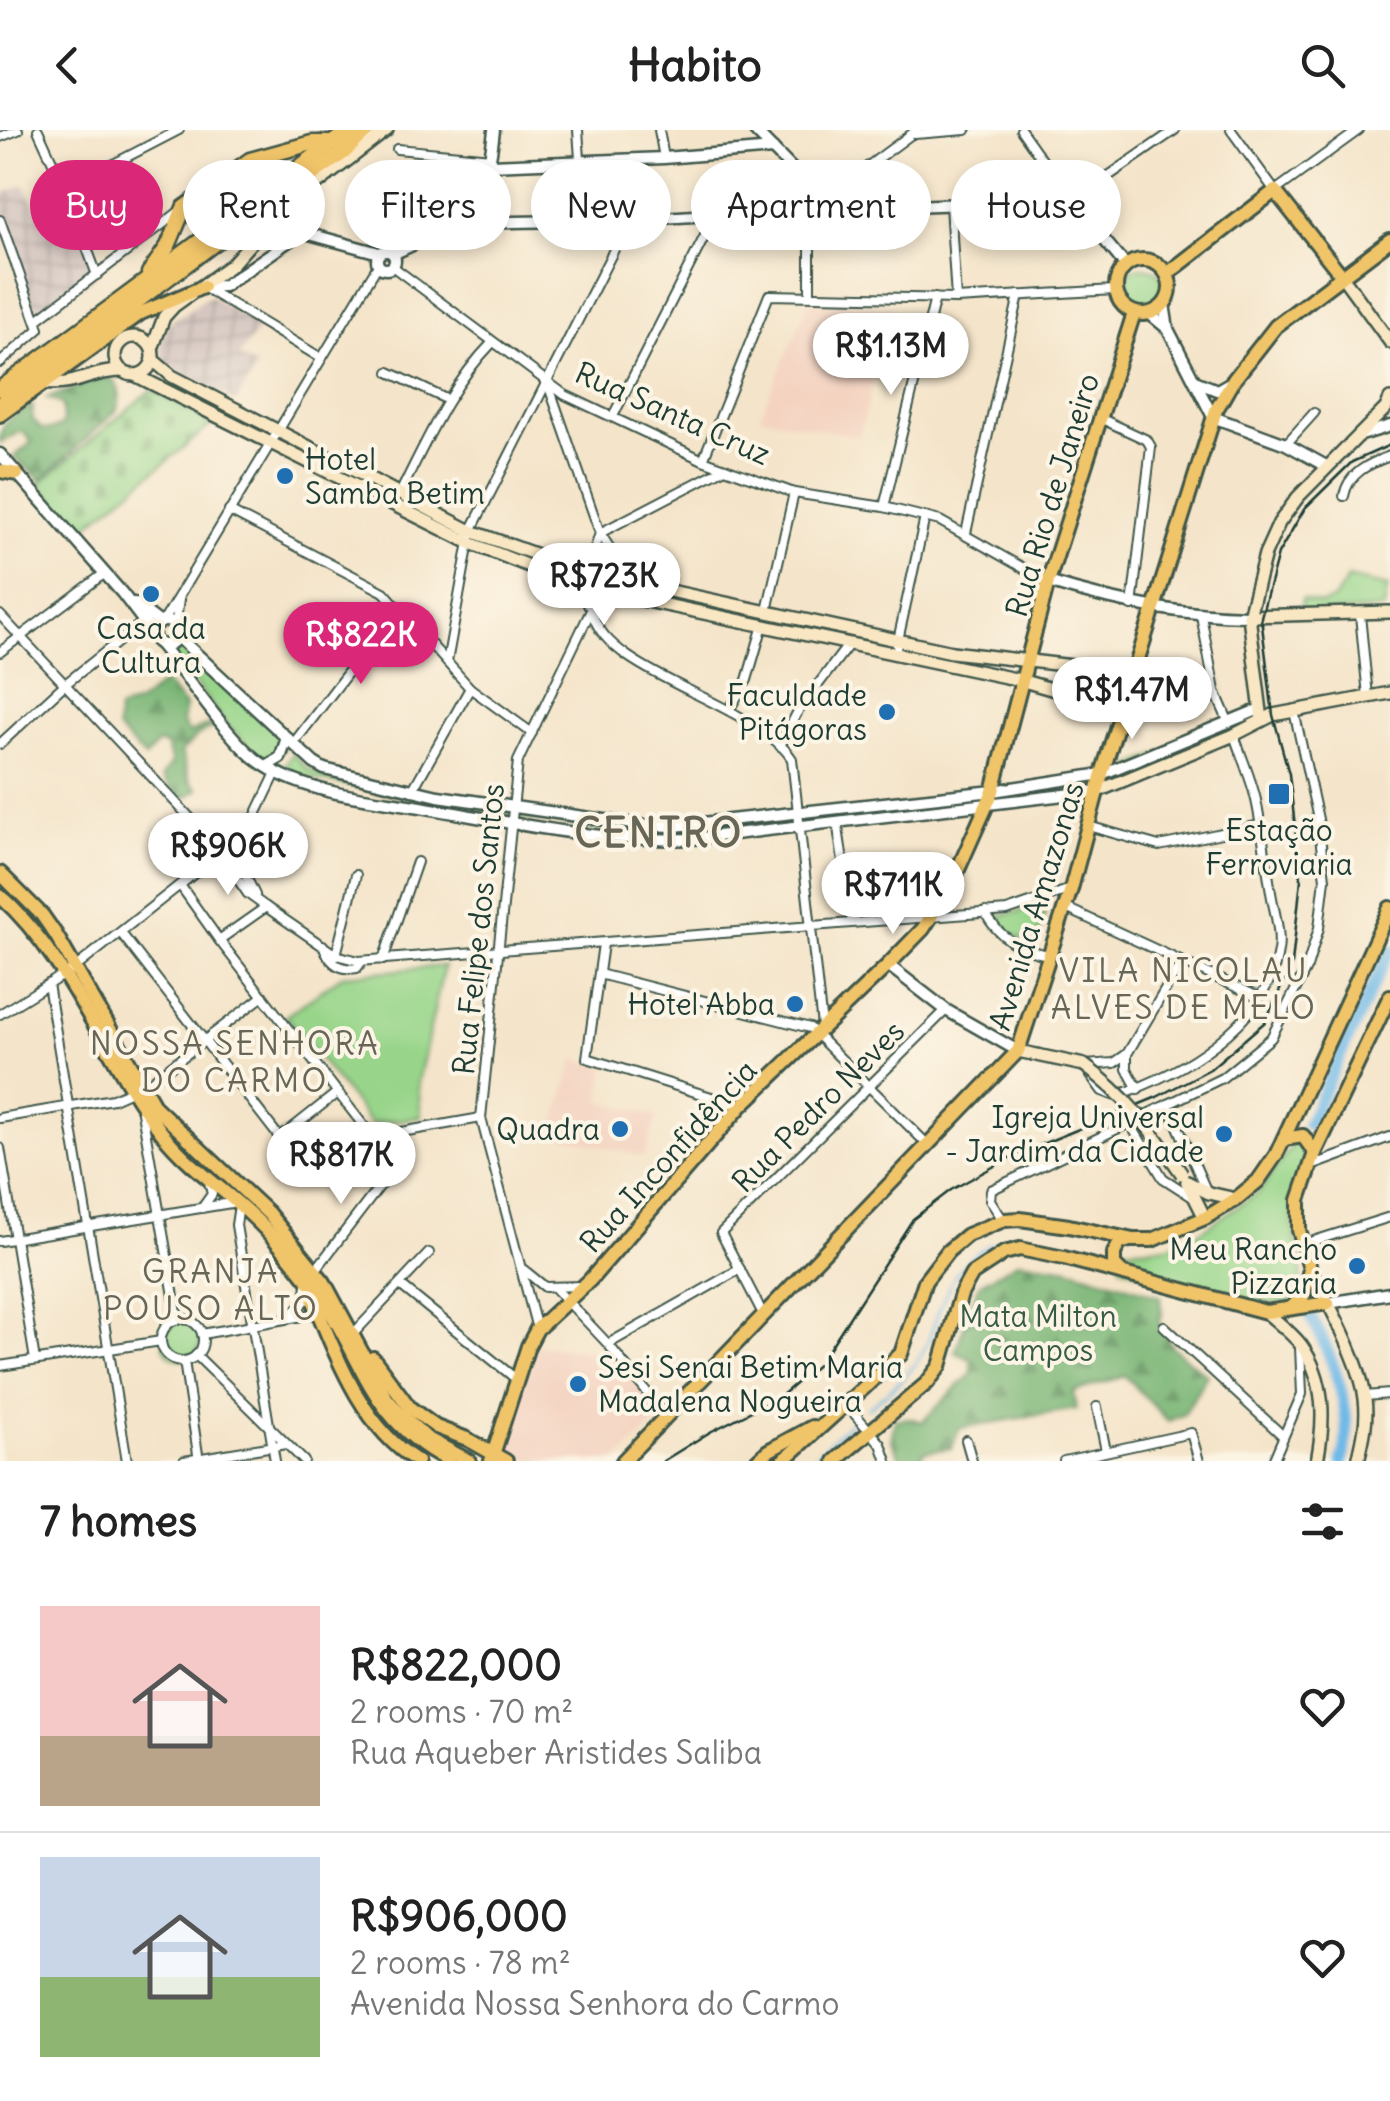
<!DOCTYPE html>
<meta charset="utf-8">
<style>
:root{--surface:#fff;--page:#f6f6f6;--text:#222;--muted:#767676;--line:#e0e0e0;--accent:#db2777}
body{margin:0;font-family:Delius,sans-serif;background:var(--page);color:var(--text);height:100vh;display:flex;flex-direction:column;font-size:38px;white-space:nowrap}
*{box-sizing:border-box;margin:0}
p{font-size:32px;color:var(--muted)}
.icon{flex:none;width:55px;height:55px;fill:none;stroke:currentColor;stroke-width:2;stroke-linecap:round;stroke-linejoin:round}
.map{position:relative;height:1331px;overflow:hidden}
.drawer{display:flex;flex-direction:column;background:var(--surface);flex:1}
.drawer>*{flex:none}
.top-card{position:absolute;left:30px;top:30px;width:1330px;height:90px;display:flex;gap:20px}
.price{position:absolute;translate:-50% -85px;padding:0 22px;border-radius:35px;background:#fff;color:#222;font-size:32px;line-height:65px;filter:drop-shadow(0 2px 5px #0008)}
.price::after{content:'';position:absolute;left:50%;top:60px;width:30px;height:22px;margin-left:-15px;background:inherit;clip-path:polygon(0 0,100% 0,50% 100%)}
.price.current{background:var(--accent);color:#fff}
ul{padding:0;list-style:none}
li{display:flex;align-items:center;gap:30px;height:250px;padding:0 40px}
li+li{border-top:2px solid var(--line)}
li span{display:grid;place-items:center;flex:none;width:280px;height:200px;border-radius:0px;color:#555}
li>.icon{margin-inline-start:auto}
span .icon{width:120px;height:120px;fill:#fffc;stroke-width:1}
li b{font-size:42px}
h2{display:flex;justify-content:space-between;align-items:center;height:120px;padding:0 40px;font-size:42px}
.pill{padding:0 35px;border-radius:45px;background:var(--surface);box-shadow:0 5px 15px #0003;font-size:35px;line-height:90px}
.pill.current{background:var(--accent);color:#fff}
header{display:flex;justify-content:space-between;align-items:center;height:130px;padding:0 40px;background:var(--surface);font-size:45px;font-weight:800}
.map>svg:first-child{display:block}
</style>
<header><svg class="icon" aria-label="back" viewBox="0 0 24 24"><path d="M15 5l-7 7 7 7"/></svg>Habito<svg class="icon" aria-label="search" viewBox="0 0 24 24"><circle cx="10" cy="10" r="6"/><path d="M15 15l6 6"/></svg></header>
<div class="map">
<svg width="1390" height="1331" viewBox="0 0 1390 1331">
<defs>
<pattern id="industrial-grid" width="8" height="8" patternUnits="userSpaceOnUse" patternTransform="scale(2.5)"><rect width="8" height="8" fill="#d0c0bc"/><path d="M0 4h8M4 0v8" fill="none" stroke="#a89d9a"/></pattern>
<pattern id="forest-firs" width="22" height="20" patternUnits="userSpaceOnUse" patternTransform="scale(2.5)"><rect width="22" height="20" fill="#7ab676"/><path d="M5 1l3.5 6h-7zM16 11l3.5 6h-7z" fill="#639562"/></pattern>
<pattern id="cemetery-stones" width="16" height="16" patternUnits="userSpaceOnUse" patternTransform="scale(2.5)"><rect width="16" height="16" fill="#98d58a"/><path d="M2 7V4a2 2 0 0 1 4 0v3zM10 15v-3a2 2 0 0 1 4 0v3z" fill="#7bae72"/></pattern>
</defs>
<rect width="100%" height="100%" fill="#fcf5e5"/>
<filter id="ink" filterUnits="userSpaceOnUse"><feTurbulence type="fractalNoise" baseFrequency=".01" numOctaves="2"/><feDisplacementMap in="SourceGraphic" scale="20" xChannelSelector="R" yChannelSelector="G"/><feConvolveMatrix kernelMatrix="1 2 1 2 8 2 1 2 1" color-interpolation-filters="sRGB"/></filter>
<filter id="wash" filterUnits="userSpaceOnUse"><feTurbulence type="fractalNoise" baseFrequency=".0048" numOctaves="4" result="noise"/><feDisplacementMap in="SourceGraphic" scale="40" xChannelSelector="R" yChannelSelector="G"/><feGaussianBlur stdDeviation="2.25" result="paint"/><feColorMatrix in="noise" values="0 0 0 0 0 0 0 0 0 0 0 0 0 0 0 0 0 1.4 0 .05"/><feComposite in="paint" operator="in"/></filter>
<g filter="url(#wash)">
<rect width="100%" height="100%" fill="#f4e4c9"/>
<g fill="#f4d3c1">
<polygon points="809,172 893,177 859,307 760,286"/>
<polygon points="575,929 606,937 601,971 657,986 645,1027 552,1004"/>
<polygon points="533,1215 611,1223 662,1285 617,1331 513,1331 496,1322"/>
</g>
<g fill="url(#industrial-grid)">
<polygon points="24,55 37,79 68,67 97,145 37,190 0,90 0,65"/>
<polygon points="210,166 260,196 239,227 257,237 236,272 163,234 161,216 166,195"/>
</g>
<g fill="url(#forest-firs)" stroke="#4c7a55" stroke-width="2.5">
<path d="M 104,247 L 113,249 C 121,261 121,268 116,281 L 41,350 L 14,327 L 32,312 L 22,301 L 0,313 C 0,291 14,283 33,276 L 32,288 L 41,299 L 51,300 L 63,294 L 62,274 L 47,268 Z"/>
<polygon points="164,553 185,576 182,592 189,603 209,595 214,597 198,605 181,622 190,652 198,659 180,671 162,647 172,633 167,616 158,613 145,628 117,599 118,580 138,573"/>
<polygon points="1019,1131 1069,1138 1160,1166 1162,1185 1159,1192 1173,1218 1207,1245 1184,1284 1168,1291 1125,1246 1073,1262 1076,1279 959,1298 952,1318 923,1322 923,1327 902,1331 891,1310 895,1290 911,1288 922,1292 972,1243 971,1229 955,1222 979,1154"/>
</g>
<polygon fill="url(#cemetery-stones)" stroke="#5c895f" stroke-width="2.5" points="151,260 214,293 80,401 39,354"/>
<g fill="#98d58a" stroke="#5c895f" stroke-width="2.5">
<circle cx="1143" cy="159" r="22"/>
<polygon points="1348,448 1388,457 1384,479 1301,484 1302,469 1321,474 1334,470"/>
<polygon points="179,510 283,605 284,620 265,633 228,596 166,517"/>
<polygon points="1249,586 1251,593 1110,653 952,676 675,706 642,705 487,684 280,642 293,623 307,639 350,653 484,679 654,702 1006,665 1112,644"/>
<polygon points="1041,777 1045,784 1035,815 996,797 992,787"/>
<polygon points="444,836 418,952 421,987 371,994 286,886 343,845"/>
<path d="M 1294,1013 L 1300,1013 L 1310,1024 C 1304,1041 1295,1060 1293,1078 C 1288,1115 1318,1140 1291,1171 C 1253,1182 1162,1149 1122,1136 L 1118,1127 L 1125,1119 L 1168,1116 L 1198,1103 L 1259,1062 Z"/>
<circle cx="182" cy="1210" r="19"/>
</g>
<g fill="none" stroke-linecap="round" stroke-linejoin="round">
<g stroke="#70bae8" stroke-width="2.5">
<path d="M 868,1278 C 890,1260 914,1243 926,1216 C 935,1195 940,1172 952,1151 C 985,1093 1043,1106 1096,1123"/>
<polyline points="809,1331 850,1293"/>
</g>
<g stroke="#70bae8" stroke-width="12">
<polyline points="1308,994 1390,820"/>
<path d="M 1311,1187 C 1332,1224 1357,1289 1342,1331"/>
</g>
</g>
</g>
<g filter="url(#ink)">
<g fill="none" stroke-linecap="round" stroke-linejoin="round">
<defs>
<g id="minor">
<polyline points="38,0 65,59 97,145"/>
<polyline points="578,0 580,29"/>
<polyline points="659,0 664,28"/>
<polyline points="1021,0 1067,65 1110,45 1175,0"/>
<polyline points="1231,0 1275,61 1359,0"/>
<polyline points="915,4 966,0"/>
<polyline points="0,7 18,0"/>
<polyline points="397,19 491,28"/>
<polyline points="65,59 179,0"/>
<polyline points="825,68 917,0"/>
<polyline points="950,74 956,169"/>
<polyline points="0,90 39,199 0,233"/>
<polyline points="392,136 565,265 703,330 794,363 884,377 940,391 1048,452"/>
<polyline points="205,158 321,228"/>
<polyline points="810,165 810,81"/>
<polyline points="37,190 180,81"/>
<polyline points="389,242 448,270"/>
<polyline points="548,254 600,403 618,431 624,449 619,464 598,480 588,475 585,458 587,443 600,403"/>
<polyline points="613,286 715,86"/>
<polyline points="1102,289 1147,310 1151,317 1132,476"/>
<polyline points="1286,314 1314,283"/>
<polyline points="703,330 769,165 956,169 1115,160"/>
<path d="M 399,365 C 426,312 450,256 492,213"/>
<path d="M 1344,366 C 1348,343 1370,333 1390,326"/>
<polyline points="884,377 935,168"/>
<polyline points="229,381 384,462 470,558 532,603"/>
<polyline points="600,403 725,338"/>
<polyline points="966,403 1019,165"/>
<polyline points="767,481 794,363"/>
<path d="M 593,483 C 604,543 756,573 792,629 L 822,896"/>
<polyline points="0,485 224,724"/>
<polyline points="1201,485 1215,561 1229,593"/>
<polyline points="1360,485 1368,566"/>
<polyline points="163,492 378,135"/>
<polyline points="175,497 179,470"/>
<polyline points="897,515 925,387"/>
<polyline points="0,522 105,443"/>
<polyline points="447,532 471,401 629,90"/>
<polyline points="729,580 747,550 763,495"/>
<polyline points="0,614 64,555 143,492"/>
<polyline points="293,614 398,477"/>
<polyline points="780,616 798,581 849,514"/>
<polyline points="412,661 470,558"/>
<polyline points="837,691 852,792"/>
<polyline points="1088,696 1159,716 1260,695"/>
<circle cx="235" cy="726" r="11"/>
<polyline points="241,716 276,643"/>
<polyline points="245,732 244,742 255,765"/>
<polyline points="228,735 248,764 266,777 336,825 359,831 1007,781 1071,759"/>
<polyline points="180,755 219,810 395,1036 308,1150 304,1172 289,1187"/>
<polyline points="1064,777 1258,867"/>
<path d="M 985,782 C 997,807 1022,821 1049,825"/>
<polyline points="121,803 307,1043"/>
<polyline points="219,810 266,777"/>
<polyline points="603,814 587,928 740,976"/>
<path d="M 323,815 C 329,832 339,841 357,838 L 362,831"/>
<polyline points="336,825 356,745"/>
<polyline points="383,830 417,732"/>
<polyline points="599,844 810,898 929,1016"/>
<polyline points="48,854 127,1331"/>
<polyline points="0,884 76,837 205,735 224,728"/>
<polyline points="1127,924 1127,939 1138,959"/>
<polyline points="1085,935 1114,933 1127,924 1181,833"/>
<path d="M 1089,943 L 1102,961 L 1115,966 C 1179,945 1267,895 1278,821 C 1281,804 1275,784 1272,768 C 1266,735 1263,702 1256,670 C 1251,648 1241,626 1234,605"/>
<polyline points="142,958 263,866"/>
<polyline points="1168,974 1206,1060"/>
<polyline points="142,982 178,1189"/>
<polyline points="0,988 113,969 131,961"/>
<polyline points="1129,992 1163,1048 1194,1068"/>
<polyline points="373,1007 481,988"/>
<polyline points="280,1008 338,962"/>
<polyline points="0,1018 35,1230"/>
<polyline points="1314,1035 1390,1007"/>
<polyline points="239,1075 236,1095 275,1331"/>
<polyline points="202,1078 212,1064 209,1052"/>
<polyline points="1003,1090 990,1070 991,1060 1222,948 1271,908 1307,837 1319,798 1325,749 1318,689 1294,581"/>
<polyline points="0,1111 237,1072"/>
<polyline points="1304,1114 1390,1087"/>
<polyline points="524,1140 545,1157 583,1156"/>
<polyline points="400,1155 516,1249"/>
<polyline points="556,1159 608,1214 666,1286"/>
<polyline points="763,1184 721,1103 946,880"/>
<circle cx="182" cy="1210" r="21"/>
<polyline points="1164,1196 1282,1305"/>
<polyline points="537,1199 481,988 518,631 592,478"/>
<polyline points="355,1202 429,1123"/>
<polyline points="202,1204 319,1183"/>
<polyline points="608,1214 740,1139"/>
<polyline points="196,1225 304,1331"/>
<polyline points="184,1231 199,1331"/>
<polyline points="0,1236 161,1211"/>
<polyline points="1365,1266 1390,1264"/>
<polyline points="846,1274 881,1314 887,1331"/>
<polyline points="1097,1277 1106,1321"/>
<polyline points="966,1310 972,1331"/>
<polyline points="184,1331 286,1314"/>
<polyline points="1064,1331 1191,1303 1199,1331"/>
<polyline points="1273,1331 1302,1264 1300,1217"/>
</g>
<g id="tertiary">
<polyline points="754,0 804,51 812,64"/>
<polyline points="491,35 664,28 773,19"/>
<circle cx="816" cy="73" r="10"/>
<polyline points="824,79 1047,71 1067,65 1126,136"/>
<path d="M 460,93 C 485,66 490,36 494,0"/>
<circle cx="386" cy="130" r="9"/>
<polyline points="393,124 460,93 629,90 808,79"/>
<polyline points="203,157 224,156 302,102 379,123"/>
<polyline points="1164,174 1168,199 1213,287 1286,314 1326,336"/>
<polyline points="1150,184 1168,199"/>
<polyline points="1197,252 1217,260 1231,252"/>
<polyline points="1358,306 1390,296"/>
<polyline points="0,324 122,463 154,505"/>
<path d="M 1048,452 C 1115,473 1179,485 1249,486"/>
<polyline points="134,473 160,493"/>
<circle cx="165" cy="503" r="12"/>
<polyline points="177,506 314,633 324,639 438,666 640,695 675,696 993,661 1102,644 1260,579"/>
<path d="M 160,514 C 186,545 228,609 258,631 C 304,665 372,668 426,678 C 514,693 603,713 692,709 L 1098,661"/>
<polyline points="266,636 280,628 287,608"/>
<polyline points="888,835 946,880 1018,921"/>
<polyline points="1328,1173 1390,1163"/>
</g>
<g id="secondary">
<polyline points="1342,146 1390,212"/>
<circle cx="134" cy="226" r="19"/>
<polyline points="152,219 164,187 174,176 231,135 273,88 387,0"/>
<polyline points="153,230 172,246 471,401 587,443 952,522 1133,543"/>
<polyline points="135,245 470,413 585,458 1020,550 1124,580"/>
<path d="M 43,253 C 74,258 93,240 123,241"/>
<polyline points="1249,486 1390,482"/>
<polyline points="1098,574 1111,567 1116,557 1106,540"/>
<polyline points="1262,590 1249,486 1265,424 1279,393 1298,367 1386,278 1390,269"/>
<polyline points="1098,661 1234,605 1273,585 1390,563"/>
<polyline points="1018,921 1084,935"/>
<polyline points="1187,1052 1209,1063 1236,1069"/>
<polyline points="1187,1052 1205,1088"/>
<path d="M 1310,1139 C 1328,1172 1361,1232 1365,1269 C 1368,1290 1363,1310 1358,1331"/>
<path d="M 1266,1182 C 1277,1192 1292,1203 1301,1215 C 1326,1250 1325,1291 1317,1331"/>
</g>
<g id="primary">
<circle cx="1143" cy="157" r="27"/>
<polyline points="1167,144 1275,61 1342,146"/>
<polyline points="0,285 141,183 203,157"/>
<polyline points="0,341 17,344"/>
<polyline points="0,743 42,785 56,805 155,977 268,1083 324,1152 387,1269 399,1283 426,1308 469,1331"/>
<path d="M 0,766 C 70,828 105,929 162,1003 C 187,1035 222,1058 251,1085 C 273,1105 293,1131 311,1154 C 364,1221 364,1287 448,1330"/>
<polyline points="1284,1009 1303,1006 1315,1023"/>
<polyline points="1121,1142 1114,1135 1114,1123 1120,1113 1130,1110"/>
<path d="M 312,1167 C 336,1225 361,1296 417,1331"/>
<polyline points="1293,1176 1304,1165 1310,1139 1299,1100 1299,1070 1315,1023 1390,866"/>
<polyline points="373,1228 410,1278 436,1297 467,1309 506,1331"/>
<polyline points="491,1331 528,1216 537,1199 590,1150 741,976 888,835 923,799 937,777 956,744 993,661 1048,452 1134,183"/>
<polyline points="623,1331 1018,921 1071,759 1101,647 1216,280 1232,252 1276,196 1390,110"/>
<polyline points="757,1331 768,1321 812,1297"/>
<polyline points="783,1331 901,1224 925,1151 948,1121 967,1105 1004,1090 1020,1089 1069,1096 1133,1110 1152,1110 1205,1088 1236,1069 1258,1051 1276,1025 1390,778"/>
<polyline points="835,1331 927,1253 940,1236 961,1164 972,1144 1004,1123 1020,1119 1064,1128 1266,1182 1328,1173"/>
</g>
<g id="motorway">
<polyline points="149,143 168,116 184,78 250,30 312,13 336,13"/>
<polyline points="0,259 350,0"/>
<polyline points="0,274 215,113 344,22 367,0"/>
</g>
</defs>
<use href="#minor" stroke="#3f564a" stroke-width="12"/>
<use href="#tertiary" stroke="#3f564a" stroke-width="15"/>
<use href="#secondary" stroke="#3f564a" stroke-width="16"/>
<use href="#primary" stroke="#3f564a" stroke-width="18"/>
<use href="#motorway" stroke="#3f564a" stroke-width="19"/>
<use href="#minor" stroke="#fff" stroke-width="8"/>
<use href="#tertiary" stroke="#fff" stroke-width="10"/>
<use href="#secondary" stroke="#f9e7c3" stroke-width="11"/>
<use href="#primary" stroke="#f0c469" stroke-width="12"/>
<use href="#motorway" stroke="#f0c469" stroke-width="14"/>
<polyline stroke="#1f3d34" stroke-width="2.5" points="663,1331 710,1302 781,1266 820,1233 913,1089 951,1060 1013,1026 1157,967 1210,939 1265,892 1292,834 1301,749 1289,644 1273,585 1261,487 1278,424 1305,378 1352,332 1390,315"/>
<defs>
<path id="secondary-bridge" d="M 1084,935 C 1128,967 1151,1000 1182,1044"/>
</defs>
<use href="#secondary-bridge" stroke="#3f564a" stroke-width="16" stroke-linecap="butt"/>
<use href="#secondary-bridge" stroke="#f9e7c3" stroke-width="11"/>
</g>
</g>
<g fill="#1f6fb2" stroke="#fcf5e5" stroke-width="4">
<circle cx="285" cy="346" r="10"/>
<circle cx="151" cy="464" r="10"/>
<circle cx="887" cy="582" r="10"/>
<rect x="1267" y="652" width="24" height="24" rx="5"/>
<circle cx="795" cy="874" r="10"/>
<circle cx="620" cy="999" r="10"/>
<circle cx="1224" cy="1004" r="10"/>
<circle cx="1357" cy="1136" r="10"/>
<circle cx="578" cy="1254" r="10"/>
</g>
<g text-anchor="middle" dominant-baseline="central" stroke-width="8" stroke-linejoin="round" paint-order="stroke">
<g font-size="30" fill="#1f3d34" stroke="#fcf5e5">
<text transform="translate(673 283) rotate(24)">Rua Santa Cruz</text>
<text transform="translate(1052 365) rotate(-73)">Rua Rio de Janeiro</text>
<text transform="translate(1036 776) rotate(-73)">Avenida Amazonas</text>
<text transform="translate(478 799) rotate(-84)">Rua Felipe dos Santos</text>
<text transform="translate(818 976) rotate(-45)">Rua Pedro Neves</text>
<text transform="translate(668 1026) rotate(-48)">Rua Inconfidência</text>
</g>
<g font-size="30" fill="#1f3d34" stroke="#fcf5e5" text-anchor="end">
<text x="305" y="329" text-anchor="start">Hotel<tspan x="305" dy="34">Samba Betim</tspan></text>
<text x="151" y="498" text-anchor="middle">Casa da<tspan x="151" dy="34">Cultura</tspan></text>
<text x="867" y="565">Faculdade<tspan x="867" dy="34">Pitágoras</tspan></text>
<text x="1279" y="700" text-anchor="middle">Estação<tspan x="1279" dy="34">Ferroviaria</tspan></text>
<text x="775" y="874">Hotel Abba</text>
<text x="1204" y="987">Igreja Universal<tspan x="1204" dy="34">- Jardim da Cidade</tspan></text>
<text x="600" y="999">Quadra</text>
<text x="1337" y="1119">Meu Rancho<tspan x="1337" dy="34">Pizzaria</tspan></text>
<text x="598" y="1237" text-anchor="start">Sesi Senai Betim Maria<tspan x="598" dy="34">Madalena Nogueira</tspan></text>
</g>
<g font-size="30" fill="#375b45" stroke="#fcf5e5">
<text x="1038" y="1186">Mata Milton<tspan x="1038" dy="34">Campos</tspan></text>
</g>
<g font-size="32" letter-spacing="2.5" fill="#686757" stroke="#fcf5e5">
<text x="1184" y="840">VILA NICOLAU<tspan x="1184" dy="37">ALVES DE MELO</tspan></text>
<text x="235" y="913">NOSSA SENHORA<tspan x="235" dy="37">DO CARMO</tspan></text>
<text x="211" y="1141">GRANJA<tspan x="211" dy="37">POUSO ALTO</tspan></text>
</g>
<g font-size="40" font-weight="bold" letter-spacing="2.5" fill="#686757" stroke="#fcf5e5">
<text x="659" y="703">CENTRO</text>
</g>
</g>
</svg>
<b class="price" style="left:891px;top:268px">R$1.13M</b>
<b class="price" style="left:604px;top:498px">R$723K</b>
<b class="price current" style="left:361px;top:557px">R$822K</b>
<b class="price" style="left:1132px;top:612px">R$1.47M</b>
<b class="price" style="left:228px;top:768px">R$906K</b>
<b class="price" style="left:893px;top:807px">R$711K</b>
<b class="price" style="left:341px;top:1077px">R$817K</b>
<div class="top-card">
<a class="pill current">Buy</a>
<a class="pill">Rent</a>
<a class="pill">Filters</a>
<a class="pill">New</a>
<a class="pill">Apartment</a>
<a class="pill">House</a>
</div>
</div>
<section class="drawer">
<h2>7 homes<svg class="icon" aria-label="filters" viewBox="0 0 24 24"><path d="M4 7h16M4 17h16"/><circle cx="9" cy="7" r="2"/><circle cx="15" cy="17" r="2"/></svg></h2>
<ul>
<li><span style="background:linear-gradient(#f6c9c9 65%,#b9a48a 0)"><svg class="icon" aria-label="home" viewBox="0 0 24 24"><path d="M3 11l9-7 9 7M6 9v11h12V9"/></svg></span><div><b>R$822,000</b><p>2 rooms · 70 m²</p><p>Rua Aqueber Aristides Saliba</p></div><svg class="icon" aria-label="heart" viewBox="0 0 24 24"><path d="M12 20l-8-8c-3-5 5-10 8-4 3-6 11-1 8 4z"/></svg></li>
<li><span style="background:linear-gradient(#c9d6e8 60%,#8fb573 0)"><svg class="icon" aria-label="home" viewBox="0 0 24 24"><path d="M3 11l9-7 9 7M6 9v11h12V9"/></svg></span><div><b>R$906,000</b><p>2 rooms · 78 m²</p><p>Avenida Nossa Senhora do Carmo</p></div><svg class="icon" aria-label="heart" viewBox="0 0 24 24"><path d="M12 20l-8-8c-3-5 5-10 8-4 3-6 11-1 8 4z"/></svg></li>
</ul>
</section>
